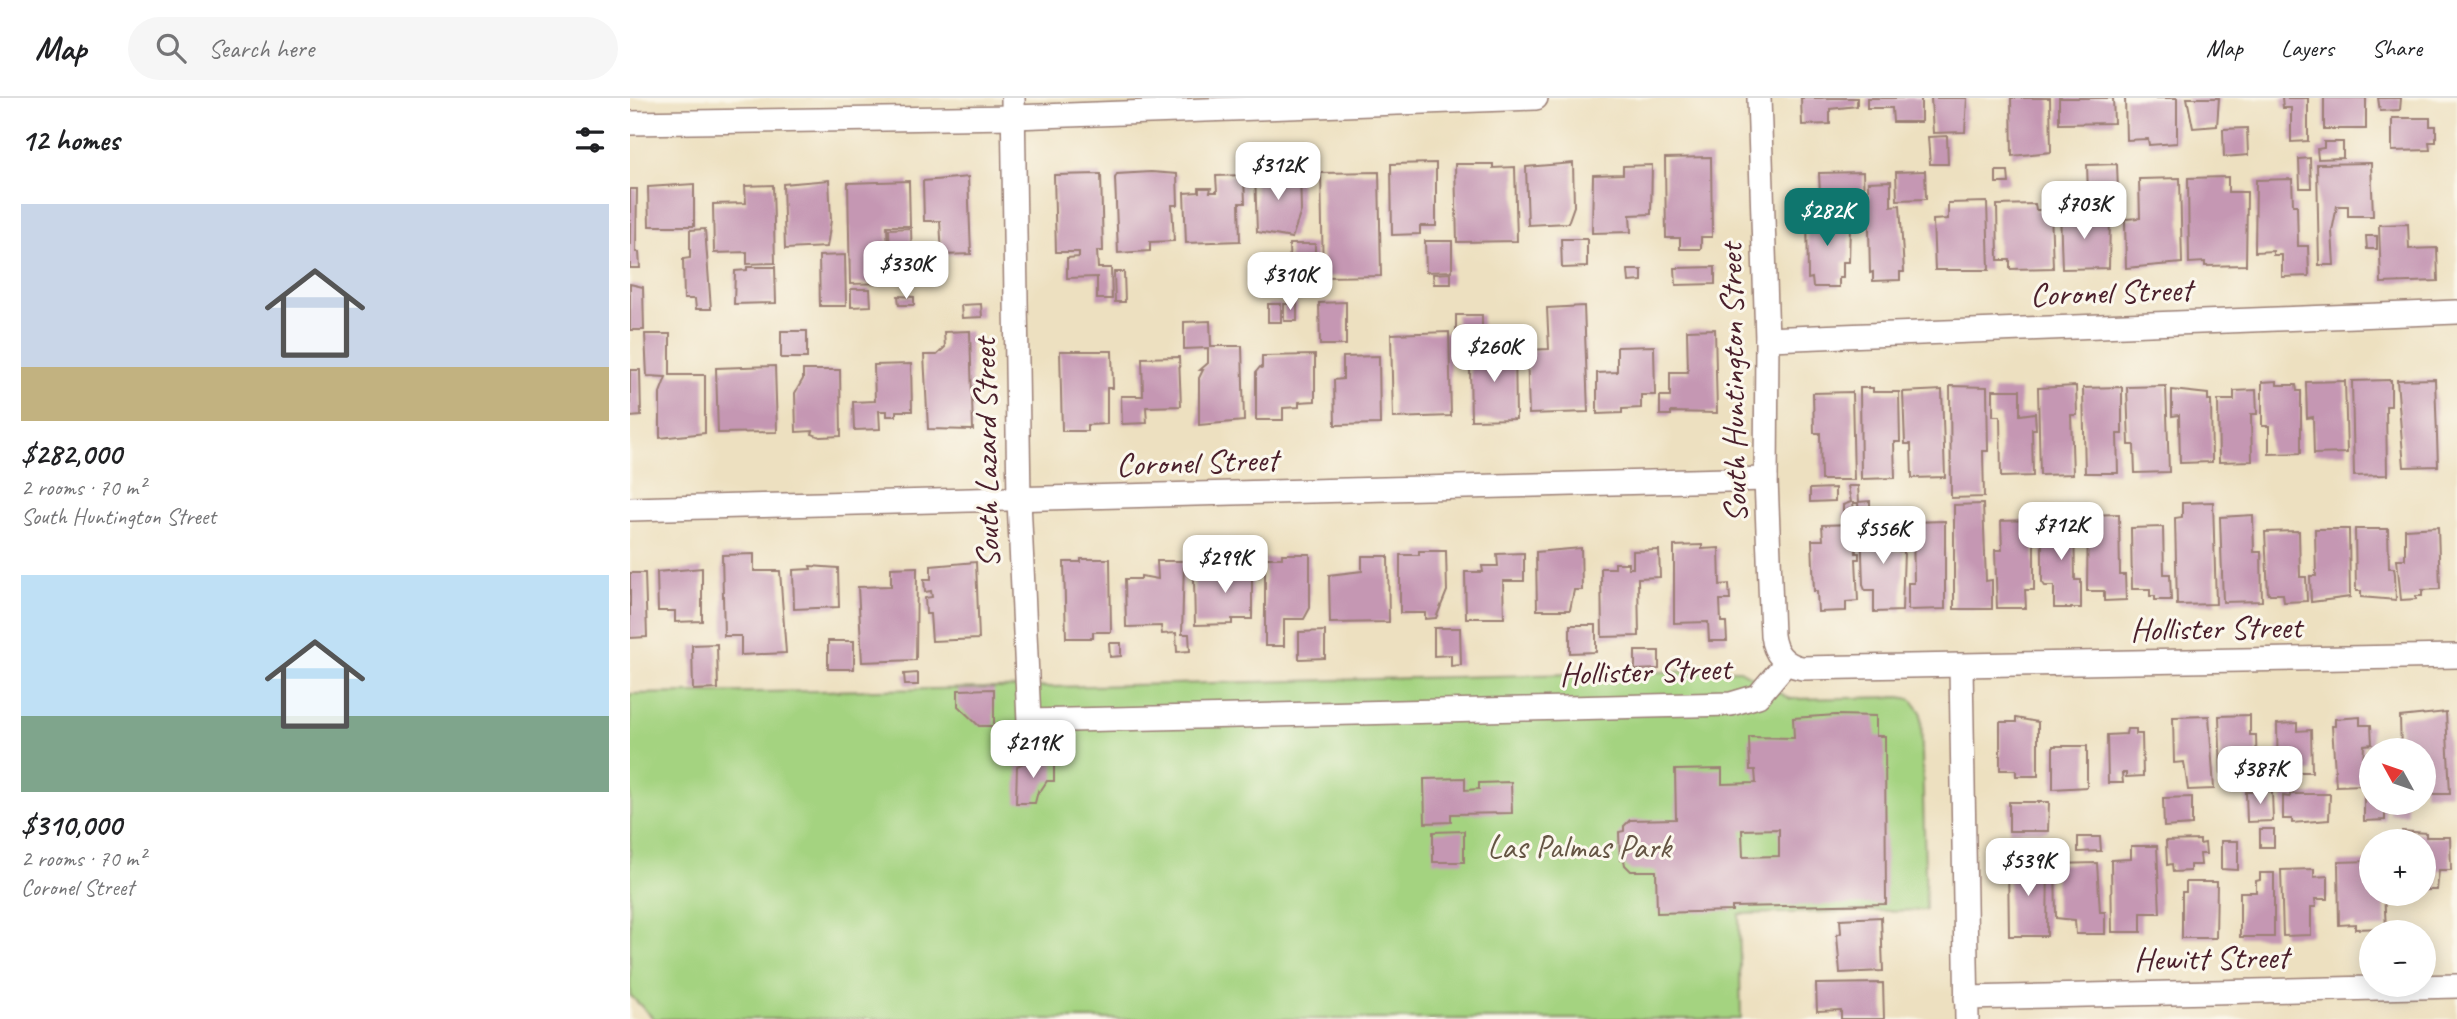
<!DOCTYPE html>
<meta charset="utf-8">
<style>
:root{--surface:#fff;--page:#f6f6f6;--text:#202124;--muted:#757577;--line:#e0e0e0;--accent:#0f766e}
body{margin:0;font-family:Caveat,sans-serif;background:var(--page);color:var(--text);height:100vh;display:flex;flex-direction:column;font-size:26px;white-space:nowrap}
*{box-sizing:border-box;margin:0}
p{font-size:23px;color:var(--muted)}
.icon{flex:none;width:38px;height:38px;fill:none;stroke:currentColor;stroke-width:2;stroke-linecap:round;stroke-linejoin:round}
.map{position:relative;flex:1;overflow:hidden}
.details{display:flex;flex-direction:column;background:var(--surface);width:630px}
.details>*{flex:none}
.needle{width:46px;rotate:310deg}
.buttons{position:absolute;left:1729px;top:640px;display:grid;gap:14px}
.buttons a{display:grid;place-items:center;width:77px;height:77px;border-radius:50%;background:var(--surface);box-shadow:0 4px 18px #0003;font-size:35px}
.price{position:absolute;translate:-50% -60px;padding:0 16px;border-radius:14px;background:#fff;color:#222;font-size:23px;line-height:46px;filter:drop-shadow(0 2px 4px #0008)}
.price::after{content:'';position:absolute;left:50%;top:42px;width:21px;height:16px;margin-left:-10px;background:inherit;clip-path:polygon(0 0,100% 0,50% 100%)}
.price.active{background:var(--accent);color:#fff}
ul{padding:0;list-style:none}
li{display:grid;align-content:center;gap:14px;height:371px;padding:0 21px}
li span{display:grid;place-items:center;height:217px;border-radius:0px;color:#555}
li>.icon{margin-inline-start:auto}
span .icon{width:126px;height:126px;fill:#fffc;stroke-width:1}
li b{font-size:30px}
h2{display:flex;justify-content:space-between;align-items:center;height:84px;padding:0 21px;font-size:30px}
header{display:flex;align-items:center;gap:42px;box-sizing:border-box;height:98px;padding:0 35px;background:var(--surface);border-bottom:2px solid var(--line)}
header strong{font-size:33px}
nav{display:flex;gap:38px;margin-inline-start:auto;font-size:24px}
.search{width:490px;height:63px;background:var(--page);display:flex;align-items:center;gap:18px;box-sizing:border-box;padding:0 24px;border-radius:38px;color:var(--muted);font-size:26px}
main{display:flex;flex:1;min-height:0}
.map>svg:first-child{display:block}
</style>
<header>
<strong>Map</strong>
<div class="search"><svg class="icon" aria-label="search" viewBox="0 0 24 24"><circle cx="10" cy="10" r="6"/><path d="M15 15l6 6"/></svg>Search here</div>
<nav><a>Map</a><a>Layers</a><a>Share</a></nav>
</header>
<main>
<section class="details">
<h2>12 homes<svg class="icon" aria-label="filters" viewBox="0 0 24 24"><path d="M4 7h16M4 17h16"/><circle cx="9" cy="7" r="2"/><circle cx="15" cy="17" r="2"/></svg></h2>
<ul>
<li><span style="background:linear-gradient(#c9d6e8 75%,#c2b280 0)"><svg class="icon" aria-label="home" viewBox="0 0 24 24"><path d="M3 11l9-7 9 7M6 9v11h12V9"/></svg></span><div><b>$282,000</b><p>2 rooms · 70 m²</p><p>South Huntington Street</p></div></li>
<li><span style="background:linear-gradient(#bfe0f5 65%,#7fa58c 0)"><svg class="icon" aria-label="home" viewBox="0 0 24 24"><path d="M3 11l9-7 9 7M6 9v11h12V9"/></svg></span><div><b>$310,000</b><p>2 rooms · 70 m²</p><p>Coronel Street</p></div></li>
</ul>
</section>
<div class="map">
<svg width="1827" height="921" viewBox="0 0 1827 921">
<rect width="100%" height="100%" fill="#fbf7ec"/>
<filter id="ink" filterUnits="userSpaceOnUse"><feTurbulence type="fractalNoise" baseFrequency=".0143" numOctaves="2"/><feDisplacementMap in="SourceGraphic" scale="14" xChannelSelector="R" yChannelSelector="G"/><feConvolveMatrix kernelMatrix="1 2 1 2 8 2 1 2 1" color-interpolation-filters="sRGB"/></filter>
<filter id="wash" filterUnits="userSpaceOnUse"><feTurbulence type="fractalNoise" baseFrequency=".00686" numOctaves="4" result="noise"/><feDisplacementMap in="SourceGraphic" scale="28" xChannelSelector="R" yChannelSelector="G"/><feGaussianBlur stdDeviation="1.57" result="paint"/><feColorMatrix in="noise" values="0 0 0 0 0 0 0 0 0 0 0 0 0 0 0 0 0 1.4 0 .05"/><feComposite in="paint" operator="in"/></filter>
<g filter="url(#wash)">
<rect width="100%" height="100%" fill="#ede0c0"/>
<polygon fill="#a4d380" stroke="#777956" stroke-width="2" points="1103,572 1110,572 1161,601 1270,599 1281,601 1291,614 1296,812 1109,816 1111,921 24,921 0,897 0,596 422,589"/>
<g id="blocks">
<g fill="#c597b3" fill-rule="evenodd">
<polygon points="1171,0 1227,0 1227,8 1200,11 1200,26 1172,27"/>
<polygon points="1237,0 1291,0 1291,24 1263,24 1262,10 1237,10"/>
<polygon points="1301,0 1337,0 1335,34 1303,35"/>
<polygon points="1381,0 1420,0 1421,54 1382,58"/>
<polygon points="1429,0 1483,0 1484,25 1429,26"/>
<polygon points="1495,0 1547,0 1547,45 1519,47 1518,41 1496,42"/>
<polygon points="1557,0 1589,0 1587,28 1563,30"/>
<polygon points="1652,0 1678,0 1678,43 1661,44 1661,10 1653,10"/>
<rect x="1694" y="0" width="42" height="31"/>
<polygon points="1748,0 1771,0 1770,12 1750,13"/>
<polygon points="1762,20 1800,20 1800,28 1806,28 1806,44 1799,44 1800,52 1762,53"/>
<polygon points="1617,30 1618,57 1594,59 1593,31"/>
<polygon points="1317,38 1318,66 1300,66 1298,39"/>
<polygon points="1694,44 1713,44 1713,60 1688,61 1687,51 1694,50"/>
<polygon points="1081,59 1082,139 1071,139 1071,151 1050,151 1050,140 1036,140 1035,60"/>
<polygon points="1680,60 1681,90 1670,90 1669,61"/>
<polygon points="806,65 806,128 790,128 790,136 762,137 761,66"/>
<polygon points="943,65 944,108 938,125 898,127 896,69"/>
<polygon points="1741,65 1743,118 1718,118 1718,108 1707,108 1702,133 1704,167 1689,167 1687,66"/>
<polygon points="825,66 863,66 863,70 885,69 887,143 827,144"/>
<polygon points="1487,66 1488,94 1458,95 1457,67"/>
<polygon points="1022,67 1021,116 1000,117 1001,134 962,135 963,77 993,76 993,68"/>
<polygon points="670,71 671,113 662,140 627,134 625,75"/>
<polygon points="1295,73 1296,101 1267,102 1266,74"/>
<polygon points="1366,73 1378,73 1379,85 1366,85"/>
<polygon points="521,74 547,76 548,107 542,107 544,143 520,144 520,153 488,155 485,80 487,76"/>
<polygon points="749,74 751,178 693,179 691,75"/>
<polygon points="1233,74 1234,102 1196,103 1196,96 1190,96 1189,75"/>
<polygon points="471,76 473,153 467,153 468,170 481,170 482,201 467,201 467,179 437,180 437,160 449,159 449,154 426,154 424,77"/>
<polygon points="614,77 615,105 609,105 610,143 556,145 554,95 569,94 569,90 581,90 580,94 587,94 586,78"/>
<polygon points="338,79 341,156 312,157 310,123 294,123 293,83"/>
<polygon points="1598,79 1598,94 1617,94 1616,167 1575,168 1575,164 1559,165 1558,80"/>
<polygon points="1550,80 1552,165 1496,170 1495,121 1510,120 1509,81"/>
<polygon points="1662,81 1663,107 1667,107 1668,148 1678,148 1679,178 1652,179 1652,157 1643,157 1643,153 1625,154 1626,82"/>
<polygon points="199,82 201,122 197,149 155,151 153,86"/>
<polygon points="279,83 280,128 257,128 259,185 220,186 218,85"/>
<polygon points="1261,83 1261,108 1270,107 1274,174 1270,174 1270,182 1243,183 1243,174 1240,175 1238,84"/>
<polygon points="64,86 64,128 19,128 18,89"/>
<polygon points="143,87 145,165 117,166 117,154 84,155 83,106 116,105 115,88"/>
<polygon points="0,91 7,91 6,154 9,154 10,170 0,170"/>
<polygon points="1357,104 1359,172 1305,172 1303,122 1318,121 1318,105"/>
<polygon points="1405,106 1406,112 1421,112 1423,170 1380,171 1380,162 1368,162 1367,107"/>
<polygon points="1202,112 1202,121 1212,121 1212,128 1220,128 1219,164 1213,164 1213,180 1209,180 1209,189 1183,189 1182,180 1178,181 1177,113"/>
<polygon points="1430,112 1454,112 1454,119 1480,119 1479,170 1432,171"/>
<polygon points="1778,126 1779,151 1807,150 1808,183 1751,185 1749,127"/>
<polygon points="281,130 282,164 260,165 259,131"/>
<polygon points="75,131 81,211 66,211 65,201 54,201 53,161 60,160 60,132"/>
<polygon points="1736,138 1747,138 1747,151 1737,151"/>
<polygon points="931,141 957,141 957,169 932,170"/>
<polygon points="795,143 822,143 822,173 796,174"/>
<polygon points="659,146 685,146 685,176 660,176"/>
<polygon points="215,157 216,208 190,208 189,158"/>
<polygon points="117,169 145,169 146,205 104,206 105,173 117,172"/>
<polygon points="1085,169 1085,186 1046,187 1045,170"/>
<polygon points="998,172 1012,172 1012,183 999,184"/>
<polygon points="484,174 494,174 495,204 485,204"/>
<polygon points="821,175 821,186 804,186 803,176"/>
<polygon points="0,186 13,189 14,232 0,232"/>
<polygon points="221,191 240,191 241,208 221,209"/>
<polygon points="268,198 284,199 284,207 269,207"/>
<polygon points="716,204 716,247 690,247 689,205"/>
<polygon points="351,206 352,219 332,220 331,207"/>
<rect x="638" y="206" width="13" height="18"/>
<rect x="654" y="206" width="13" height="17"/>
<polygon points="954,208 958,314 899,316 897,252 919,251 917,210"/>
<rect x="826" y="217" width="26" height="27"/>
<polygon points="580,223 581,248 612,248 614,323 569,327 569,280 573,272 570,272 578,265 578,250 554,251 554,224"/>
<polygon points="1085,231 1087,315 1041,314 1041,317 1030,317 1030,298 1040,298 1040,274 1058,274 1057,232"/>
<rect x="151" y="233" width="26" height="27"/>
<polygon points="340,233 343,332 298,331 294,257 307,257 315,249 314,234"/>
<polygon points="819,234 821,318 763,320 761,236"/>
<polygon points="15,236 40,236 40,277 75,277 75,335 30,340 30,295 36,279 17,278"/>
<polygon points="857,247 885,247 886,321 841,322 840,268 850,268 850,250"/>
<polygon points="1024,248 1025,297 1011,297 1011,310 992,311 992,315 967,316 967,275 987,274 987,249"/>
<polygon points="430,253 482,253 483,290 477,290 477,326 457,327 457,333 432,333"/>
<polygon points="685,257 685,303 669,304 669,309 653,310 653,322 626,322 626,274 630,269 632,270 632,258"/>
<polygon points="749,258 750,326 705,327 704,282 713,281 713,259"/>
<polygon points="549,259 551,308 516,309 517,325 492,326 491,298 513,298 512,260"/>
<polygon points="281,266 282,313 266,313 266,318 257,318 257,313 249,313 250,331 224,332 223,304 245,303 244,267"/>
<polygon points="145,268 147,334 88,335 86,270"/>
<polygon points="0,272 10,272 11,318 0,319"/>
<polygon points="173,272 210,272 211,338 190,339 182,336 183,333 166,334 165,295 173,281"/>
<polygon points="1805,281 1808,368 1774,369 1767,282"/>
<polygon points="1761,282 1761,308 1756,308 1757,377 1724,378 1722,283"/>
<polygon points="1647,283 1647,287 1666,287 1667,293 1671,293 1671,355 1639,356 1639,328 1632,328 1632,284"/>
<polygon points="1715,283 1717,355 1684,356 1683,319 1677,320 1676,284"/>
<polygon points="1320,288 1357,289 1358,353 1353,353 1354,399 1321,400"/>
<polygon points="1446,288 1447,317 1441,317 1443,376 1410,377 1408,290"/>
<polygon points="1536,288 1539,374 1505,375 1504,347 1499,347 1497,289"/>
<polygon points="1492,289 1492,336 1487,336 1488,375 1455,375 1453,290"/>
<polygon points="1230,290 1243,290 1243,294 1269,294 1270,344 1264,344 1265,380 1231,381"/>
<polygon points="1312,292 1315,379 1282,380 1281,346 1275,346 1273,294"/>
<polygon points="1363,292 1390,292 1390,317 1405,315 1406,331 1402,331 1403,378 1371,379 1370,318 1363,318"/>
<polygon points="1542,292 1578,296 1578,302 1581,302 1582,364 1550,365 1549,317 1542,318"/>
<polygon points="1626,292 1627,316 1621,316 1622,363 1589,364 1588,302 1604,302 1604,293"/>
<polygon points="1222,294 1224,382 1191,382 1190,335 1184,335 1183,295"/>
<polygon points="1218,388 1228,388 1229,404 1240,403 1240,417 1229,417 1228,405 1223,405 1225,420 1213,420 1213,407 1221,404"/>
<polygon points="1205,390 1205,403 1180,404 1180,391"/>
<polygon points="1583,404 1586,506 1547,507 1545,420 1552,419 1552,405"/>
<polygon points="1353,406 1356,483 1362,482 1362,511 1324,511 1324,407"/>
<polygon points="1489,416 1490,477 1495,477 1496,502 1474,503 1474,493 1457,493 1458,417"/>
<polygon points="1623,417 1624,454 1631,454 1632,503 1593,504 1590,419"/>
<polygon points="1412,421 1444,421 1445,482 1451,482 1451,510 1424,510 1424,488 1415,488 1412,484"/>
<polygon points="1404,422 1404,492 1395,492 1396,510 1367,510 1365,452 1372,452 1371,423"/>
<polygon points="1315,423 1315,511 1278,512 1278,485 1284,485 1283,424"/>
<polygon points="1265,425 1265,453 1274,453 1272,513 1244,514 1244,492 1235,492 1233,487 1231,426"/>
<polygon points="1224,426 1226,455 1229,455 1229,461 1226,461 1228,503 1216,504 1216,513 1188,514 1187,493 1184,493 1182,442 1193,442 1192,427"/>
<polygon points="1533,429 1534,476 1540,476 1541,502 1525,502 1525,498 1520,498 1520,491 1502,491 1501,430"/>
<polygon points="1808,429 1810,491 1792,492 1792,498 1786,498 1786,501 1771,502 1767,461 1775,461 1775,431"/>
<polygon points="1685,431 1719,431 1720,499 1681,504 1680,478 1686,478"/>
<polygon points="1725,431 1758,431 1759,470 1764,470 1765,476 1766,502 1731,499 1731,493 1726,493"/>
<polygon points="1669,433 1670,479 1676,479 1677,503 1654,504 1653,496 1638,496 1635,434"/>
<polygon points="1072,447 1072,451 1089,450 1090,487 1099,486 1100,502 1090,502 1091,524 1096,524 1097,543 1079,543 1078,524 1044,525 1044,448"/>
<polygon points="951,450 952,492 944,492 940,512 907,512 906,454"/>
<polygon points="1029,452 1030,479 1008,480 1009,538 972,539 971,470 985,470 985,465 998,465 998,470 1003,470 1003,453"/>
<polygon points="789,453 816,453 817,493 806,520 795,521 795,515 770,515 770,457 789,457"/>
<polygon points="894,455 894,483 873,483 874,520 836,520 835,474 853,474 852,468 868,468 867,456"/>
<polygon points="124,456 124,473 150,473 156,555 111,557 111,538 94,538 92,457"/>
<polygon points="652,456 680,456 680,510 674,521 654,521 654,548 635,548 635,460 652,460"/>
<polygon points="732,458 758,458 759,524 700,525 699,477 732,473"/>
<polygon points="451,461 480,461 481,534 463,534 463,540 436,540 434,464 451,464"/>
<polygon points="596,461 622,461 622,521 602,521 602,526 565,527 564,480 579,480 580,475 590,475 590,479 596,479"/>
<polygon points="527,463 554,463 552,536 559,536 560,553 547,554 546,535 532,536 531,528 496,529 495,481 511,481 511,478 528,481"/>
<polygon points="346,464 349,541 302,543 300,516 296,516 295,500 302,499 301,493 295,494 294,481 301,481 301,468"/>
<polygon points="180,468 208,470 209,509 164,511 163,472 181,471"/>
<polygon points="287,469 286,562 232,564 228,489 261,488 261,470"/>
<polygon points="72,470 72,523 45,524 45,513 28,513 27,474"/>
<polygon points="0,475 15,475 17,539 0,540"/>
<polygon points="940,527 966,527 966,554 940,555"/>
<polygon points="804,530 830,530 831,567 821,568 821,557 804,558"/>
<polygon points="695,533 695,560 669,561 669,534"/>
<rect x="198" y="543" width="26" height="28"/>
<polygon points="479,545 491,545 491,558 480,559"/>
<polygon points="87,546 88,591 63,592 62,547"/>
<polygon points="1005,553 1029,553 1029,571 1005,572"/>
<polygon points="288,575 288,587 275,587 274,576"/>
<polygon points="364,591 364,628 349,628 328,608 328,592"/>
<polygon points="1816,614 1820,696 1794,696 1794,653 1771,653 1770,619"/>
<path d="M 1206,617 L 1246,618 L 1246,638 L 1255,638 L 1256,806 L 1102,809 L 1102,813 L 1027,815 L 1026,773 L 1001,773 L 995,767 L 994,762 L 990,762 L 989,734 L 994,733 L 994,728 L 1000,722 L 1046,721 L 1045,672 L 1092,671 L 1092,686 L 1126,685 L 1125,672 L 1120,672 L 1119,639 L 1164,640 L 1163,620 ZM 1149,731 L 1149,758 L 1113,759 L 1112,732 Z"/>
<polygon points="1620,617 1620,637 1626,637 1627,678 1591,679 1589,618"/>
<polygon points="1579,618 1584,691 1558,692 1554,664 1544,665 1543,619"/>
<polygon points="1730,619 1730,627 1741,627 1742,646 1734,647 1732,687 1706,688 1702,628 1705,628 1705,621"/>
<polygon points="1386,620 1408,624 1408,678 1386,678 1386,672 1370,672 1370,624 1386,624"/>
<polygon points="1667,625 1667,633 1681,632 1682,674 1669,674 1669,680 1648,681 1647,626"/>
<polygon points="1497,631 1506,631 1506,636 1512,636 1513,678 1496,679 1496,675 1492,675 1493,685 1478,685 1477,637 1496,636"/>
<polygon points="1423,648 1457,648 1457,689 1423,691"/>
<polygon points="396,664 424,664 424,683 417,683 409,695 408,693 405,705 386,705 387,668"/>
<polygon points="835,680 835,692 849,691 849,685 881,684 882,715 821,716 821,724 795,725 794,681"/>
<polygon points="1642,693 1643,723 1617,724 1616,694"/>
<polygon points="1741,694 1741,705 1755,705 1755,722 1734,723 1734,695"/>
<polygon points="1660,696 1700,696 1699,722 1662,725 1662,721 1653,721 1653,698 1660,699"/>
<polygon points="1562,699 1562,727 1534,729 1533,700"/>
<polygon points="1379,704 1419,704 1418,733 1379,733"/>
<polygon points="1760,705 1777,705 1777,716 1759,716"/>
<rect x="1630" y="731" width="14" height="18"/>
<polygon points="834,733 834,764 803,764 803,734"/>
<polygon points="1772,733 1796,735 1796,739 1820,739 1821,772 1809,772 1807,792 1794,792 1794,744 1772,744"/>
<polygon points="1448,739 1470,739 1471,753 1448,754"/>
<polygon points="1570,742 1570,746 1575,745 1576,756 1570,756 1571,767 1560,767 1560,773 1543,774 1542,766 1537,767 1536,743"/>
<polygon points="1591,743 1608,743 1608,772 1591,771"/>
<polygon points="1501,748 1527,748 1530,815 1511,815 1511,834 1482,834 1481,762 1501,761"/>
<polygon points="1418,763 1417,838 1379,838 1378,764"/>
<polygon points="1741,763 1741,796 1754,796 1756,830 1725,831 1725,826 1709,827 1708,764"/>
<polygon points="1467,765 1470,814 1475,814 1475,836 1446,836 1445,822 1426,820 1425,766"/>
<polygon points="1684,771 1684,779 1698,778 1698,801 1685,801 1686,809 1681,809 1681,837 1653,838 1651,772"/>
<polygon points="1630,775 1644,775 1644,839 1610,839 1610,794 1626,794 1626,783 1630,782"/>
<polygon points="1556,784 1587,784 1586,840 1552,840 1552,794 1556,794"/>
<polygon points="1251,819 1253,873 1210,875 1207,837 1211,835 1210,821"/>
<polygon points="1253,885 1254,921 1211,921 1211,912 1187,913 1186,886"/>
</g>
</g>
</g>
<g filter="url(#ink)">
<use href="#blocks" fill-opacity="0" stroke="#9c8076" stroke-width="2"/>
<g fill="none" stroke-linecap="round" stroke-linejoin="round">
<defs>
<g id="minor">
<polyline points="383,0 389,402 399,623 1101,606 1128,598 1156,565"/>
<path d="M 1129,0 L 1137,241 L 1136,381 L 1142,537 C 1144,555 1154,567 1172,570 L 1827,558"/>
<polyline points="0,25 384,19 906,0"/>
<polyline points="1137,241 1827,214"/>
<polyline points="0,411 1136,381"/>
<polyline points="1331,569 1337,921"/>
<polyline points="1336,900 1827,888"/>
</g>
</defs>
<use href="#minor" stroke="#9c8076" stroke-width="26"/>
<use href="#minor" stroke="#fff" stroke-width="23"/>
</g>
</g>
<g text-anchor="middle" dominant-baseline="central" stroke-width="6" stroke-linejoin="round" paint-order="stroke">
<g font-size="33" fill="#4a1f2b" stroke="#fbf7ec">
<text transform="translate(1481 194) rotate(-2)">Coronel Street</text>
<text transform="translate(1103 285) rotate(-91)">South Huntington Street</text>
<text transform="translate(356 355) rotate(-91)">South Lazard Street</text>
<text transform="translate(567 364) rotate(-2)">Coronel Street</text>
<text transform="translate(1586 530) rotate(-1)">Hollister Street</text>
<text transform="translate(1015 573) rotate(-2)">Hollister Street</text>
<text transform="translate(1581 860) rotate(-1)">Hewitt Street</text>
</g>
<g font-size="33" fill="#655544" stroke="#fbf7ec">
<text x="949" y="749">Las Palmas Park</text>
</g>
</g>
</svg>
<div class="buttons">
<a><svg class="needle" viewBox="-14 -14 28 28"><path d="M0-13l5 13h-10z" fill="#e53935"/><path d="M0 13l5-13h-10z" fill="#757577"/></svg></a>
<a>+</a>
<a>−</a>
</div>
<b class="price" style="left:648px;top:104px">$312K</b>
<b class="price" style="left:1454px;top:143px">$703K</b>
<b class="price active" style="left:1197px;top:150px">$282K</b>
<b class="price" style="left:276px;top:203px">$330K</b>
<b class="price" style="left:660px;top:214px">$310K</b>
<b class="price" style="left:864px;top:286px">$260K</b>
<b class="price" style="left:1431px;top:464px">$712K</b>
<b class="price" style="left:1253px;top:468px">$556K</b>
<b class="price" style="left:595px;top:497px">$299K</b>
<b class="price" style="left:403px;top:682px">$219K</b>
<b class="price" style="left:1630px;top:708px">$387K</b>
<b class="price" style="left:1398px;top:800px">$539K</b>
</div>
</main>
